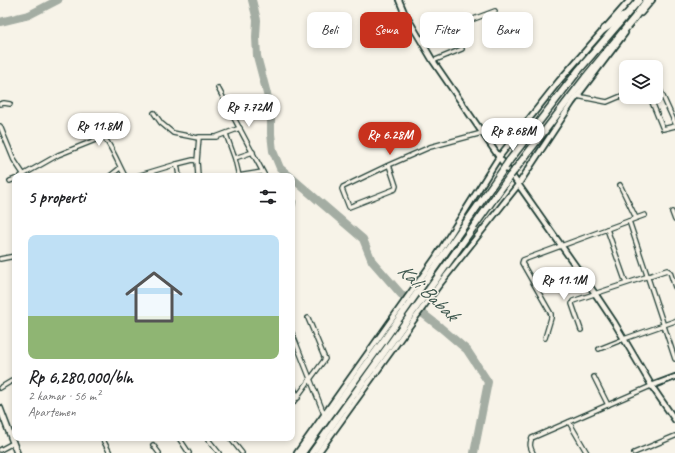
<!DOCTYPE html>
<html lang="id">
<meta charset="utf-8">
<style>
:root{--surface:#fff;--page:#f2f2f2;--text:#202124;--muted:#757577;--line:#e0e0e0;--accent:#c8321e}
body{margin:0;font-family:Caveat,sans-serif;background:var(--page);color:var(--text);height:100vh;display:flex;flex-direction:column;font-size:15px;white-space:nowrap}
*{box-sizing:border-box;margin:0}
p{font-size:13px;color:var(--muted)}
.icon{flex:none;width:22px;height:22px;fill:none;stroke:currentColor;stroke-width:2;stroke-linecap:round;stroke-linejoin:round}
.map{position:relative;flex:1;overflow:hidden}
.details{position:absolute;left:12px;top:173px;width:283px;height:268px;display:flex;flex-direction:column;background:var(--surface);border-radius:8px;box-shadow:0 2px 6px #0003}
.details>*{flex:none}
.hud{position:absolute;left:307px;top:12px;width:308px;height:36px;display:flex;gap:8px}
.controls{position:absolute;left:619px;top:60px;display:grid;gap:8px}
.controls a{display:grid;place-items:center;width:44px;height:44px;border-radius:8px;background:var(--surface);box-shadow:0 2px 6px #0003;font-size:20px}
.price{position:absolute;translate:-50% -34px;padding:0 9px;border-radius:14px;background:#fff;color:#222;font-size:13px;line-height:26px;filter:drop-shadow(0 1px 2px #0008)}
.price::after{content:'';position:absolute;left:50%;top:24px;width:12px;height:9px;margin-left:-6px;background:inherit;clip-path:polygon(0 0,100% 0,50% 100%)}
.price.selected{background:var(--accent);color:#fff}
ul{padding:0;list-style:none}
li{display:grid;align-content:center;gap:8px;height:212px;padding:0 16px}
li+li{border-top:1px solid var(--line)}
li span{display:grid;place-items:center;height:124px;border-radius:8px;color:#555}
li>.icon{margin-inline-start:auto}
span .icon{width:72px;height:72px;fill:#fffc;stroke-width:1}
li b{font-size:17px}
h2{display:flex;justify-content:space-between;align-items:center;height:48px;padding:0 16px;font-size:17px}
.chip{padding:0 14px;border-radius:8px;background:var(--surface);box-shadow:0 2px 6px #0003;font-size:14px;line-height:36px}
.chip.selected{background:var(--accent);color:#fff}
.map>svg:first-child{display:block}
</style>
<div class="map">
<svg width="675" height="453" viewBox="0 0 675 453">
<rect width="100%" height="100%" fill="#f7f3e8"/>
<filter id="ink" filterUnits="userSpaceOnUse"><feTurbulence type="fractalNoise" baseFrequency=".025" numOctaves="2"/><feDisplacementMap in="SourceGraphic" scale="8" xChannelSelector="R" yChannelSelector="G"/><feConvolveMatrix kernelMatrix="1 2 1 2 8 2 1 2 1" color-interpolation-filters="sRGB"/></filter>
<g filter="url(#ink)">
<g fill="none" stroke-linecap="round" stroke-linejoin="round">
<g stroke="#a4ada3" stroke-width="8">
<polyline points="252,0 257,20 256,37 257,56 271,109 271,134 273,151 280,168 290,176"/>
<polyline points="0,22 29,15 58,0"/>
<polyline points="292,178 363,239 372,261 408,302 440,327 467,350 488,382 474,453"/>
</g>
<defs>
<g id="minor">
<polyline points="420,39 495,11"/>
<polyline points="433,61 462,49"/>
<polyline points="218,88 265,176"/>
<polyline points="656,89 660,90 675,123"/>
<polyline points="577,96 607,102 626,94"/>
<polyline points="650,97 663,129 675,126"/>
<polyline points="0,104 4,103 10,104"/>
<polyline points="154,113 161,123 173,133 198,138"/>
<polyline points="0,126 14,160 24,175"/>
<polyline points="226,134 235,159 239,176"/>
<polyline points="235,158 253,152"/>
<polyline points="197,161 199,137 216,137 240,128"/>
<polyline points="177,164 193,160 197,161 198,176"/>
<polyline points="389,165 343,187 342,189 349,207 395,189 396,186 389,165 430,147 482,133"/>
<path d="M 21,176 L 58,155 L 103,137 C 109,140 120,168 125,176"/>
<polyline points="110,176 120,168"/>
<polyline points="137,176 177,164 179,176"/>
<polyline points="238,176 262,172"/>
<polyline points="10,181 15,179"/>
<polyline points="620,185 636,218"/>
<polyline points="292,207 293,202"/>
<polyline points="672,212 675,220"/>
<polyline points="629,221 675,359"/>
<polyline points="607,229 645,215"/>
<polyline points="0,259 15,256"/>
<polyline points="581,330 572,304 573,301 667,270 670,272 675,287"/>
<polyline points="292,333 324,414"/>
<polyline points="545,338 551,318 551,314 522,263 523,260 607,229 626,283"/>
<polyline points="599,349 624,339 675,321"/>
<polyline points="594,377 608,405"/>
<polyline points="292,384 298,398"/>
<polyline points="0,388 15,379"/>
<polyline points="292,404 325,359 308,318"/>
<polyline points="569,422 587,453"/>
<polyline points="102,438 110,453"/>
<polyline points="179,438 189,453"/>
<polyline points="207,438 219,453"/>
<polyline points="230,438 242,453"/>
<polyline points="153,445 159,453"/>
<polyline points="0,450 13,443"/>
<path d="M 533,453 C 530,447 529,444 532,438 L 651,386"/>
<polyline points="634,453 675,436"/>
</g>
<g id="tertiary">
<polyline points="399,0 404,12 433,61 499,157 596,295 614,322 653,388 675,420"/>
<polyline points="641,13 652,0"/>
<polyline points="651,386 675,377"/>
<polyline points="297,453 436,257 499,157 559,81 630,0"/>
<polyline points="318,453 439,285 518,185 572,103 625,33"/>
</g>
<polyline id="secondary" points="0,408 17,453"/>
<g id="trunk">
<polyline points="603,30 622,17"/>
<polyline points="509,161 578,71 639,0"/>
<polyline points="514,171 585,78 635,17 647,0"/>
<polyline points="302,453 382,343 505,167"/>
<polyline points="312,453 510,176"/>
</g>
</defs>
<use href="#minor" stroke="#1f3d34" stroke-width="6"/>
<use href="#tertiary" stroke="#1f3d34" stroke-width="8"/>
<use href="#secondary" stroke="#1f3d34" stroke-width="8"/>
<use href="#trunk" stroke="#1f3d34" stroke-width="9"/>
<use href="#minor" stroke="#f7f3e8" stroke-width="3.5"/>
<use href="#tertiary" stroke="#f7f3e8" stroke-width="4.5"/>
<use href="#secondary" stroke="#f7f3e8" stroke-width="5"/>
<use href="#trunk" stroke="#f7f3e8" stroke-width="6"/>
<defs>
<g id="trunk-bridge">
<polyline points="505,167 509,161"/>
<polyline points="510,176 514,171"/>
</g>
</defs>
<use href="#trunk-bridge" stroke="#1f3d34" stroke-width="9" stroke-linecap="butt"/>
<use href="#trunk-bridge" stroke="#f7f3e8" stroke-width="6"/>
</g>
</g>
<g text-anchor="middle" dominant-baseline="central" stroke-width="3" stroke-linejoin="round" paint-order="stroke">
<g font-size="20" font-style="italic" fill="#405950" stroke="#f7f3e8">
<text transform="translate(428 292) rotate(43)">Kali Babak</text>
</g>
</g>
</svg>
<div class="controls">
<a><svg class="icon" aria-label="layers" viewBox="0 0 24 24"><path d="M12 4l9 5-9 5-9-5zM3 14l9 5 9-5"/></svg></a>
</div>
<b class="price" style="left:249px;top:128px">Rp 7.72M</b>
<b class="price" style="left:99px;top:147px">Rp 11.8M</b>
<b class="price" style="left:513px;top:152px">Rp 8.68M</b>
<b class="price selected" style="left:390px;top:156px">Rp 6.28M</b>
<b class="price" style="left:564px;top:301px">Rp 11.1M</b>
<div class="hud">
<a class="chip">Beli</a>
<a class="chip selected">Sewa</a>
<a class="chip">Filter</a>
<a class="chip">Baru</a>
</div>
<section class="details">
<h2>5 properti<svg class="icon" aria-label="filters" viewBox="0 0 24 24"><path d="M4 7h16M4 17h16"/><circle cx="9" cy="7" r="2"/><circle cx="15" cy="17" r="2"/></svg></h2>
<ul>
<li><span style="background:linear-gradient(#bfe0f5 65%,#8fb573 0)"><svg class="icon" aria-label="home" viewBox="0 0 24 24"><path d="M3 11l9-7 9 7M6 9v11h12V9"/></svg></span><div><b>Rp 6,280,000/bln</b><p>2 kamar · 56 m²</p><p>Apartemen</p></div></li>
</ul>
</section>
</div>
